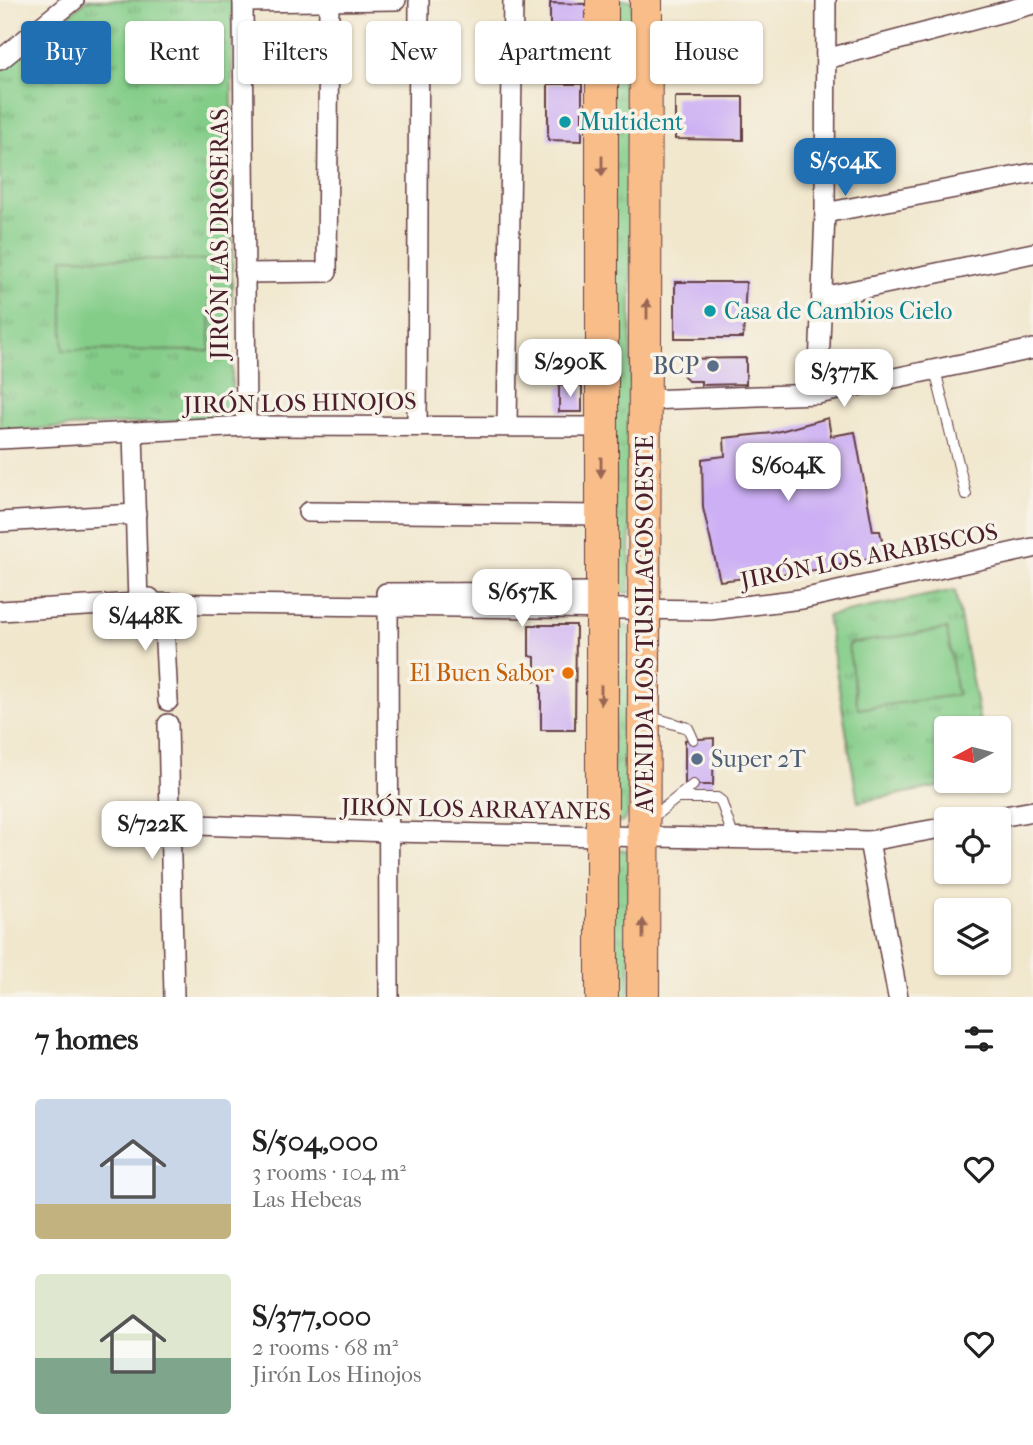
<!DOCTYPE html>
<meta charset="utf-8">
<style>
:root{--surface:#fff;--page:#f2f2f2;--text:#222;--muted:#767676;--accent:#1f6fb2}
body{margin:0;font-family:"IM FELL French Canon",serif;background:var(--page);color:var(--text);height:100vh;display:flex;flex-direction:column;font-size:26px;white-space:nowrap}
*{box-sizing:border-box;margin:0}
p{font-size:23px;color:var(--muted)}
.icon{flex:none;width:38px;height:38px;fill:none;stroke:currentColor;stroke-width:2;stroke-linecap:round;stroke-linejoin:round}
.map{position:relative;height:997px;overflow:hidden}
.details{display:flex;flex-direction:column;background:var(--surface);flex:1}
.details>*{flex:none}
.banner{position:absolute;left:21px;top:21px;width:992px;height:63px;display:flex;gap:14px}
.needle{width:46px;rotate:263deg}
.tools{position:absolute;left:934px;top:716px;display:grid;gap:14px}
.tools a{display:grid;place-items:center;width:77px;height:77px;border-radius:7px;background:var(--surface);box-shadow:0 2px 5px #0004;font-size:35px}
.price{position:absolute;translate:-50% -60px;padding:0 16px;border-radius:14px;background:#fff;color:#222;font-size:23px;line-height:46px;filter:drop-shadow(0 2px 4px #0008)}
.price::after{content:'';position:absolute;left:50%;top:42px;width:21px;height:16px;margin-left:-10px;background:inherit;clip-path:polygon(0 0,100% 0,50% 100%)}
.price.on{background:var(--accent);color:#fff}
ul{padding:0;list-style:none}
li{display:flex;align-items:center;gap:21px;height:175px;padding:0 35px}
li span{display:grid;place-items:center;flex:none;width:196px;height:140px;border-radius:7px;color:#555}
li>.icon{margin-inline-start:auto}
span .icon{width:84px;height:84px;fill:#fffc;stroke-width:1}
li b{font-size:30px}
h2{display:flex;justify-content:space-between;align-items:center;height:84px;padding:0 35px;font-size:30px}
.chip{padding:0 24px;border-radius:7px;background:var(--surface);box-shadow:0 2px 5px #0004;font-size:24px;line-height:63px}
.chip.on{background:var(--accent);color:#fff}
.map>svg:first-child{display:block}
</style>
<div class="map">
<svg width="1033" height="997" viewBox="0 0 1033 997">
<defs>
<pattern id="grass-tufts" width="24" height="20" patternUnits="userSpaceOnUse" patternTransform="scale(1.75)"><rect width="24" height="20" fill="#84cd89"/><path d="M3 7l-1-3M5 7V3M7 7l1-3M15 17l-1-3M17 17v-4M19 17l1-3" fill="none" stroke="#6ea670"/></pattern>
</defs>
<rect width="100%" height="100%" fill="#f7f3e8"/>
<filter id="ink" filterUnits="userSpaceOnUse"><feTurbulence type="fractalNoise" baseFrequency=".0143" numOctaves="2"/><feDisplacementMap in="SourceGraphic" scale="14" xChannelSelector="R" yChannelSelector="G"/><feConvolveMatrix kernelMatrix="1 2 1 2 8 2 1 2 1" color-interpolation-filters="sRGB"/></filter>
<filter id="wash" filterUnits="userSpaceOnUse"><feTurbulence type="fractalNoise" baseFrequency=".00686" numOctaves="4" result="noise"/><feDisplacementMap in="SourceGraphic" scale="28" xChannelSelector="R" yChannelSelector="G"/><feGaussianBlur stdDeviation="1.57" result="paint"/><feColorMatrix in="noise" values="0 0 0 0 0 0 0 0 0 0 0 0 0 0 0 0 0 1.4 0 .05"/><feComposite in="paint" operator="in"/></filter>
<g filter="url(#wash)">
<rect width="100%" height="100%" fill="#f1e7cd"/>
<g fill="url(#grass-tufts)" stroke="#67765a" stroke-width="2">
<polygon points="87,0 232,0 232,418 0,431 0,70"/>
<polygon points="609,0 632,0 630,593 615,593"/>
<polygon points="955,590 981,728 947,728 947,780 969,781 858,802 827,616"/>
<polygon points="618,626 627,626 631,633 628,813 623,822 612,822 614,628"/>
<polygon points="626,850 629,851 630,997 610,997 613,851"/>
</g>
<g fill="#84cd89" stroke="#67765a" stroke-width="2">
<polygon points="63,258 211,260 210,351 63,350"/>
<polygon points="947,629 957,695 858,709 848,644"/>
</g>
<g id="blocks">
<g fill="#ccaff4">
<polygon points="550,3 586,4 586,45 550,45"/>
<polygon points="548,84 582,84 582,141 548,140"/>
<polygon points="675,97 743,97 743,140 675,139"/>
<polygon points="675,282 746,282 743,338 675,338"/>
<polygon points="746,358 746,384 701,385 701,381 688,381 681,372 680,359"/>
<rect x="559" y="386" width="23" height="26"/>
<polygon points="828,418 831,436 855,432 873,531 880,531 885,554 824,569 720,581 703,508 702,459 725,456 724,438 773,433"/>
<polygon points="529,625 576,625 575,730 541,730 541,681 535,681 535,657 529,656"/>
<polygon points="714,738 713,785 685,785 685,740"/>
</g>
</g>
</g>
<g filter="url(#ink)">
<use href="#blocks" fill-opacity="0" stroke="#633d43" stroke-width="2"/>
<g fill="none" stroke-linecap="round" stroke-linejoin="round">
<defs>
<g id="lane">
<polyline points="935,370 966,495"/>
<polyline points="648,716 688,728 693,739"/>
<polyline points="679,798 717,798 721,801 734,839"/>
<polyline points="649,820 693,785"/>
</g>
<g id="street">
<polyline points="243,0 246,426"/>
<polyline points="243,2 396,0"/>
<polyline points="826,59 1033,4"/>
<polyline points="0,60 74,0"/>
<polyline points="825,213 1033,173"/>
<polyline points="244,273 327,272 329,0"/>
<polyline points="822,297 1033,253"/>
<polyline points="818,394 825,213 826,0"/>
<polyline points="646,400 818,394 1033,349"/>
<polyline points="417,426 419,0"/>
<polyline points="507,426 513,0"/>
<polyline points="133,432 138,603 150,598"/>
<polyline points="0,439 246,426 602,427"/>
<polyline points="308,512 601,515"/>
<polyline points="0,522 136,514"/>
<polyline points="386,593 601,592"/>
<polyline points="163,604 168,701"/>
<polyline points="388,606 389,997"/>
<polyline points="0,611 138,603 710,610 802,599 1033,548"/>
<polyline points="168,724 174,997"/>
<polyline points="989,819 1033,811"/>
<polyline points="172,824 389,832 869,841 947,827"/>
<polyline points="869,841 898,997"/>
</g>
<g id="primary">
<polyline points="602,0 602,997"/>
<polyline points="643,997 646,0"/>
</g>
</defs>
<use href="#lane" stroke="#633d43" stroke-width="12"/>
<use href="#street" stroke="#633d43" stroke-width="22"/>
<use href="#primary" stroke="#633d43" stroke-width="34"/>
<use href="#lane" stroke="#fff" stroke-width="10"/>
<use href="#street" stroke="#fff" stroke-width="19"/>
<use href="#primary" stroke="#f8bd89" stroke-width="32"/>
</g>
<defs><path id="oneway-solid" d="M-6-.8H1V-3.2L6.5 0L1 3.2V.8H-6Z" transform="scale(1.75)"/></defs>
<g fill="#986655">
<use href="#oneway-solid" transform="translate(602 166) rotate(90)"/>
<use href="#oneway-solid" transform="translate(647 309) rotate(-90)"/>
<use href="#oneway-solid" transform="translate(601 467) rotate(90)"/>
<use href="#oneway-solid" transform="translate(601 695) rotate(90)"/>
<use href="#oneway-solid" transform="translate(643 929) rotate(-90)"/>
</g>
</g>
<g fill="#0f9aa8" stroke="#f7f3e8" stroke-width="2.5">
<circle cx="565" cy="122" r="7"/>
<circle cx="710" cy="311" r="7"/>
</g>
<g fill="#5c6f8a" stroke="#f7f3e8" stroke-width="2.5">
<circle cx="713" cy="366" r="7"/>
<circle cx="697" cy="759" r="7"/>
</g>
<circle fill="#e8710a" stroke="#f7f3e8" stroke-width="2.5" cx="568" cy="673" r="7"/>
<g text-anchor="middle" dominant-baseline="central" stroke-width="7" stroke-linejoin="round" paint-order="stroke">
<g font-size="24" fill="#0d838f" stroke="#f7f3e8" text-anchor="start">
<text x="579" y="122">Multident</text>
<text x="724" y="311">Casa de Cambios Cielo</text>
</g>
<g font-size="24" fill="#4a1f2b" stroke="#f7f3e8">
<text transform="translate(220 234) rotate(-90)">JIRÓN LAS DROSERAS</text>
<text transform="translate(300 403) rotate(-1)">JIRÓN LOS HINOJOS</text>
<text transform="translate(869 556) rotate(-11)">JIRÓN LOS ARABISCOS</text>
<text transform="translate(645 624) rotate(-90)">AVENIDA LOS TUSILAGOS OESTE</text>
<text transform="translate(476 809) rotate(1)">JIRÓN LOS ARRAYANES</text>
</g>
<g font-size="24" fill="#4e5e75" stroke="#f7f3e8" text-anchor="end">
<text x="699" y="366">BCP</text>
<text x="711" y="759" text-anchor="start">Super 2T</text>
</g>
<g font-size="24" fill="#c56008" stroke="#f7f3e8" text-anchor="end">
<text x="554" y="673">El Buen Sabor</text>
</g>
</g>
</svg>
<div class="tools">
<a><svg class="needle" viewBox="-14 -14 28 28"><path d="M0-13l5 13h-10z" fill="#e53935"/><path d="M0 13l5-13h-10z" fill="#767676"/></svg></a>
<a><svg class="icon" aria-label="locate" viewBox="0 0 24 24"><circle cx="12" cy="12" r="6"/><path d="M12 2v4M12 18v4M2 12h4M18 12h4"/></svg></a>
<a><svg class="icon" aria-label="layers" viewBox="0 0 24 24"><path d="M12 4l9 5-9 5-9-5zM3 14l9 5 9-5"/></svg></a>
</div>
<b class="price on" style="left:845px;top:198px">S/504K</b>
<b class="price" style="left:570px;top:399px">S/290K</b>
<b class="price" style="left:844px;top:409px">S/377K</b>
<b class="price" style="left:788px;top:503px">S/604K</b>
<b class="price" style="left:522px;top:629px">S/657K</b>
<b class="price" style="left:145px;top:653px">S/448K</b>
<b class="price" style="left:152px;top:861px">S/722K</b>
<div class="banner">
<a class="chip on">Buy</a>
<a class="chip">Rent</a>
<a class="chip">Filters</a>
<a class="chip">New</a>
<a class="chip">Apartment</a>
<a class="chip">House</a>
</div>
</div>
<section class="details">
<h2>7 homes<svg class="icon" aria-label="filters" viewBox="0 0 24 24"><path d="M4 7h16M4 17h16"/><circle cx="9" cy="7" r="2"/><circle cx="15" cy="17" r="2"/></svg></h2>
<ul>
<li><span style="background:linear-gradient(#c9d6e8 75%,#c2b280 0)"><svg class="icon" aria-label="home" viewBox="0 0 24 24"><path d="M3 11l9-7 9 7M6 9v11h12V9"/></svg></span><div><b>S/504,000</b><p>3 rooms · 104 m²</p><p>Las Hebeas</p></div><svg class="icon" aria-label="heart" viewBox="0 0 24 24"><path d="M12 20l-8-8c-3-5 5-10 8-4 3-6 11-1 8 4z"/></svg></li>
<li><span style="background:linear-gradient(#dfe7d0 60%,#7fa58c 0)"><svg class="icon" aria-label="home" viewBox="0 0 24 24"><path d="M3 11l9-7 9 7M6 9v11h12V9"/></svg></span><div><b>S/377,000</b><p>2 rooms · 68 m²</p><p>Jirón Los Hinojos</p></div><svg class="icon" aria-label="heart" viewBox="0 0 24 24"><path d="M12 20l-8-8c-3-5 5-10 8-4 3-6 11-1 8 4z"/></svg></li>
</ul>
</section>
